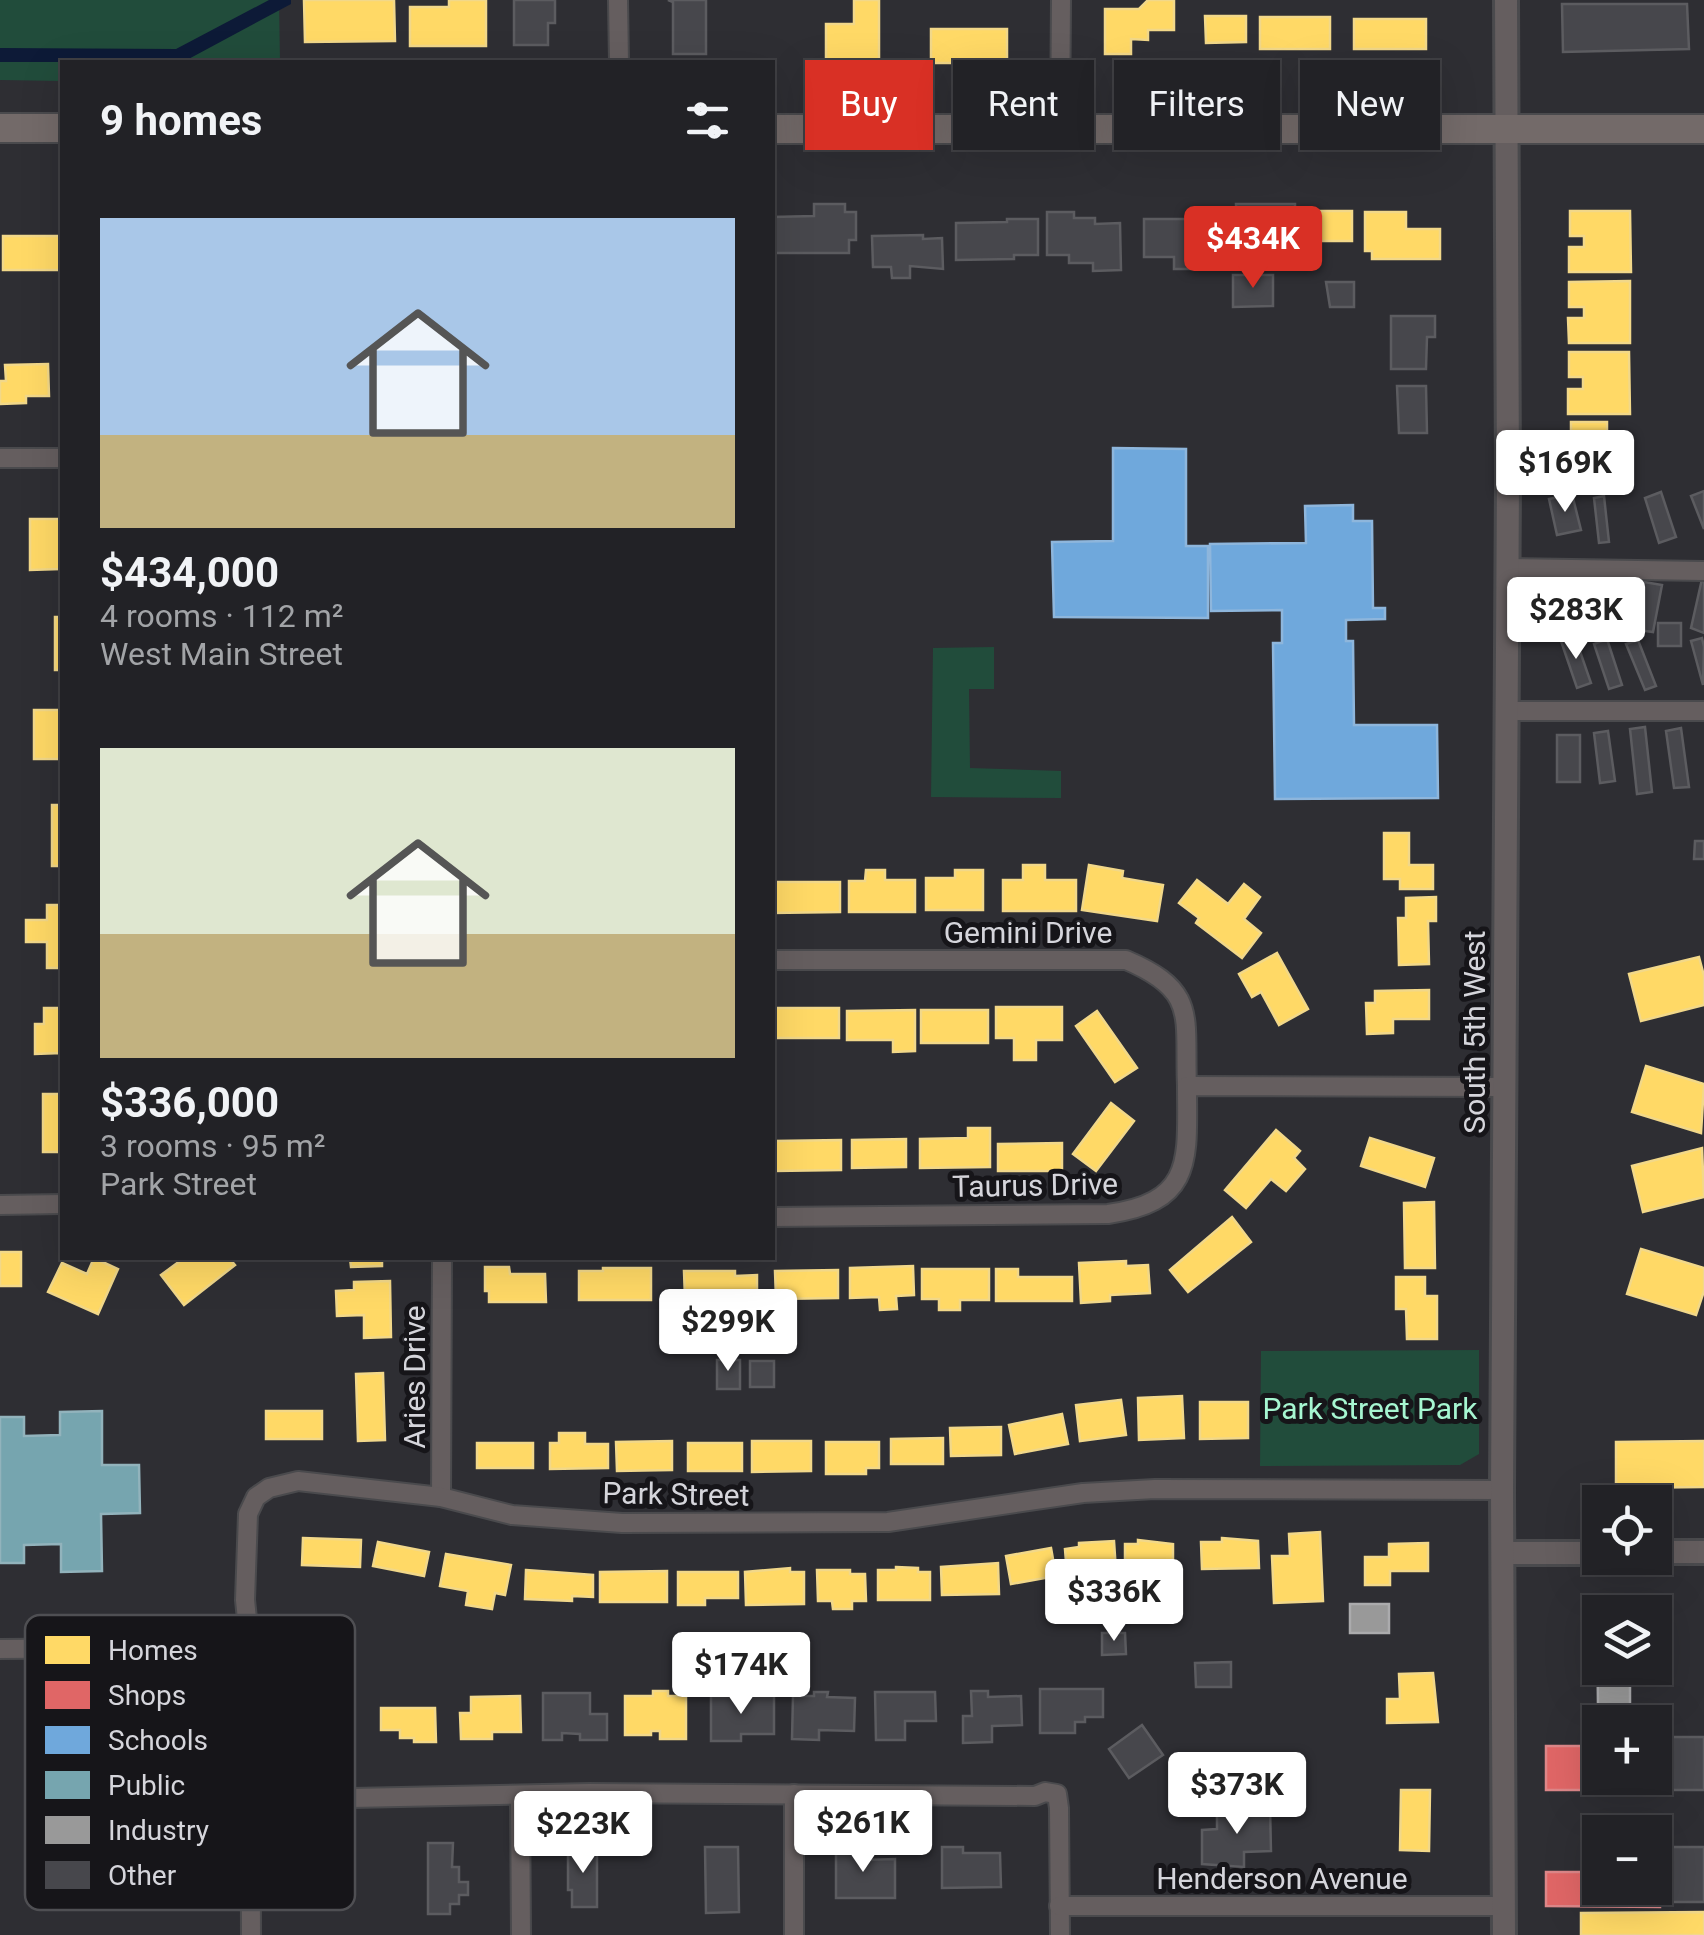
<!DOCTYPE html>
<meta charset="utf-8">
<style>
:root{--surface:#222226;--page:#2e2f32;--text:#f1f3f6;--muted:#a2a4a7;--line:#3f3f43;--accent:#d93025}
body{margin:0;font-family:Roboto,sans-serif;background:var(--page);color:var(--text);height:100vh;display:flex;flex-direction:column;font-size:38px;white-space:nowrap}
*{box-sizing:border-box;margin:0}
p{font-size:32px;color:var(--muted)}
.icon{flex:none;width:55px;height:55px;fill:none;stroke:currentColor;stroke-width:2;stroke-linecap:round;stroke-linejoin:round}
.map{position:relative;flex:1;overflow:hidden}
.sheet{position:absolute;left:60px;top:60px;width:715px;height:1200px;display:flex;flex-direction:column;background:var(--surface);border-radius:0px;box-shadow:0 10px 40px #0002,0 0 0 2px var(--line)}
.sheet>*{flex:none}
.banner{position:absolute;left:805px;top:60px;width:748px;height:90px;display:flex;gap:20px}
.controls{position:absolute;left:1582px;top:1485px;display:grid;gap:20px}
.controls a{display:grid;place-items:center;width:90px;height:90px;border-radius:0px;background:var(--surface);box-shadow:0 10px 40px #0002,0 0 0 2px var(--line);font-size:50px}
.price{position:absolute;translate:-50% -85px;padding:0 22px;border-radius:10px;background:#fff;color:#222;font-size:32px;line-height:65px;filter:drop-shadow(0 2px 5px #0008)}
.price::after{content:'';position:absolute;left:50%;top:60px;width:30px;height:22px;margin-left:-15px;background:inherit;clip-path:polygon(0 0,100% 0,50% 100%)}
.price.selected{background:var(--accent);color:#fff}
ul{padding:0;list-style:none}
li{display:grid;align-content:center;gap:20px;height:530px;padding:0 40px}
li span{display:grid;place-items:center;height:310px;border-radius:0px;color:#555}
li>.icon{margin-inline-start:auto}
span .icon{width:180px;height:180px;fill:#fffc;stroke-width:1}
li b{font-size:42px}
h2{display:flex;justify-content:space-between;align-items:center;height:120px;padding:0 40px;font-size:42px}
.pill{padding:0 35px;border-radius:0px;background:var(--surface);box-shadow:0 10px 40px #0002,0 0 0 2px var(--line);font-size:35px;line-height:90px}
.pill.selected{background:var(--accent);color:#fff}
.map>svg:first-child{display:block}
</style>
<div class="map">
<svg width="1704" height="1935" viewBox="0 0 1704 1935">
<rect width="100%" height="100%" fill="#2e2e33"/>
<g fill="#214c3b">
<polygon points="0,0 279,0 280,62 62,62 62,81 0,80"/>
<polygon points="994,647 994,689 969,689 970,768 1061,771 1061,798 931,797 933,648"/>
<polygon points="1479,1350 1479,1454 1460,1465 1260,1466 1261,1351"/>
</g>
<polygon fill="#0d1a37" points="269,0 291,0 291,4 183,62 0,62 0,48 176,49"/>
<g fill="#ffd966" stroke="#f2d889" stroke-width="2.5">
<polygon points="304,0 394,0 395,41 305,42"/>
<polygon points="449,0 486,0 486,46 410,46 410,7 449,7"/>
<polygon points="854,0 879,0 879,61 826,61 826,24 854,24"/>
<polygon points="1148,0 1174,0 1174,30 1148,30 1148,40 1131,39 1131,54 1105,54 1105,9 1139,9"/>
<polygon points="1205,16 1246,16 1246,42 1206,43"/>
<rect x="1260" y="17" width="70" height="32"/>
<rect x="1354" y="19" width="72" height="30"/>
<rect x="931" y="29" width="76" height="34"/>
<rect x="1303" y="211" width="49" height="30"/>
<polygon points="1570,211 1630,211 1631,272 1569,272 1569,247 1584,247 1584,236 1570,236"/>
<polygon points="1365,212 1406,212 1406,229 1440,229 1440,259 1372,259 1372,251 1365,251"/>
<rect x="3" y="236" width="59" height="34"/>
<polygon points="1630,281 1630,343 1569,343 1568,318 1584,318 1584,307 1569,307 1569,282"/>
<polygon points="1569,352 1629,352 1630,414 1568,414 1568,389 1583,389 1583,377 1569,377"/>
<polygon points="48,364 49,396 26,396 26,403 0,404 0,381 6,381 5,365"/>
<polygon points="1571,422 1607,422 1607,487 1571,486"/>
<polygon points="30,519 62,519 60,569 30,570"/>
<rect x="55" y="617" width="7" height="53"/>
<rect x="34" y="710" width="28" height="49"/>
<rect x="52" y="805" width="10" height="61"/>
<polygon points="1384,833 1409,833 1409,865 1433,865 1433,889 1400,889 1400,879 1384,879"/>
<polygon points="1023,865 1045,865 1045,880 1076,880 1076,911 1003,911 1003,880 1023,880"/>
<polygon points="1089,865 1123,871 1122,878 1163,885 1157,921 1082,910"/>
<polygon points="866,870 885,870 885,880 915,880 915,912 849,912 849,881 865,881"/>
<polygon points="955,870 983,870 983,910 926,910 926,878 955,878"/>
<polygon points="1197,880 1228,904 1244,884 1260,897 1244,919 1261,933 1242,958 1196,923 1199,918 1179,903"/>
<polygon points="772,882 840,882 840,912 772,913"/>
<polygon points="1436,897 1436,921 1428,921 1429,964 1399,965 1398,918 1406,918 1406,898"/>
<polygon points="47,905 62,905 62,968 47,968 47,942 26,942 26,920 47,920"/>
<polygon points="1277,953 1308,1009 1279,1025 1261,992 1252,997 1239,974"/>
<polygon points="1699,957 1704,976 1704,1005 1641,1021 1629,974"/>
<polygon points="1429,990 1429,1019 1393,1019 1393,1033 1367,1034 1366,1003 1375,1003 1375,991"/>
<polygon points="996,1007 1062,1007 1062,1040 1036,1040 1036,1060 1014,1060 1014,1038 996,1038"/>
<polygon points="44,1008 62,1008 62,1064 62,1053 35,1054 35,1024 44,1024"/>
<rect x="773" y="1008" width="66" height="30"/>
<polygon points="915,1010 915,1051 893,1052 893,1040 847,1040 847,1011"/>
<rect x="921" y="1010" width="67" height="33"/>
<polygon points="1097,1011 1137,1068 1115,1082 1076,1026"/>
<polygon points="1646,1066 1704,1084 1701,1133 1632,1112"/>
<rect x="43" y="1094" width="19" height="58"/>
<polygon points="1111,1103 1134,1121 1096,1171 1073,1154"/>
<polygon points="968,1128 990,1128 990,1167 920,1168 920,1139 968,1138"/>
<polygon points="1276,1130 1300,1151 1294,1158 1305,1169 1286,1191 1271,1179 1246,1208 1225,1190"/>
<polygon points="1370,1138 1434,1158 1425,1187 1361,1166"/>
<polygon points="906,1139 906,1167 852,1168 852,1140"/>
<polygon points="841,1140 841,1170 775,1171 774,1141"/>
<polygon points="1062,1143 1062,1171 998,1171 998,1144"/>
<polygon points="1702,1148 1704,1197 1643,1212 1632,1166"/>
<polygon points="1434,1202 1435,1268 1405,1268 1404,1203"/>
<polygon points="1232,1217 1251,1242 1188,1292 1170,1270"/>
<polygon points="1641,1249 1704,1268 1704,1291 1696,1315 1627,1294"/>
<rect x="0" y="1252" width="21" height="34"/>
<polygon points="94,1258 118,1269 98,1314 48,1292 62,1263 87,1274"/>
<polygon points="184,1258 229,1258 235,1265 184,1305 161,1275"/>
<polygon points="350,1258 382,1258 382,1266 351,1267"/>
<polygon points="1126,1261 1126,1266 1148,1265 1150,1293 1110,1295 1110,1301 1081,1303 1079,1263"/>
<polygon points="913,1266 914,1295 896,1296 897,1309 880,1310 879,1297 850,1298 850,1268"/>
<polygon points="485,1267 509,1267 510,1274 545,1274 546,1302 489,1302 489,1291 485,1291"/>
<polygon points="603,1268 651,1268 651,1300 579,1300 579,1271 603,1271"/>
<polygon points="922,1269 989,1269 989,1300 960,1300 960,1310 939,1310 939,1299 922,1299"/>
<polygon points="996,1269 1018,1269 1018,1277 1072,1277 1072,1301 996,1301"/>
<polygon points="838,1270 838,1298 776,1299 775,1271"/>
<polygon points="684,1271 735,1271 735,1276 757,1275 757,1308 734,1308 734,1299 685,1299"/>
<polygon points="1396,1277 1425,1277 1425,1296 1437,1296 1437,1339 1407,1339 1406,1309 1396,1309"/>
<polygon points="390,1281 391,1337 364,1338 364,1315 337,1316 336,1291 354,1290 354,1282"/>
<polygon points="383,1373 385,1440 358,1441 356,1374"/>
<polygon points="1182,1396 1184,1438 1139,1440 1138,1398"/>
<polygon points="1121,1400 1126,1435 1080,1441 1076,1405"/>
<polygon points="1200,1402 1248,1402 1248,1438 1200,1439"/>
<rect x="266" y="1411" width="56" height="28"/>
<polygon points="1062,1414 1068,1444 1015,1454 1009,1425"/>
<polygon points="1001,1427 1001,1455 951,1456 950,1428"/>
<polygon points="559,1433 585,1433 585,1444 608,1444 608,1468 550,1469 550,1443 559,1443"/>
<polygon points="943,1438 943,1464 891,1464 891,1439"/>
<polygon points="672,1441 672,1470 617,1471 616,1442"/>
<polygon points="752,1441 811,1441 811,1471 752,1472"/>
<polygon points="1704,1441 1704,1487 1616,1488 1616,1442"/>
<polygon points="826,1442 879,1442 879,1468 866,1468 866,1474 826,1474"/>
<rect x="477" y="1443" width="56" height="25"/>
<rect x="688" y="1443" width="54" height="28"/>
<polygon points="1320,1532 1323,1601 1274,1603 1272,1556 1290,1556 1289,1534"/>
<polygon points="303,1538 361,1540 360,1567 302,1565"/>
<polygon points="1222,1538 1258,1541 1259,1568 1202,1569 1201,1542 1222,1542"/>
<polygon points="1138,1540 1173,1544 1173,1572 1125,1572 1125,1544 1138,1544"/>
<polygon points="1114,1541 1116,1571 1067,1575 1065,1549 1079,1547 1079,1543"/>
<polygon points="378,1542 429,1552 424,1576 373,1566"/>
<polygon points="1428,1543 1428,1571 1390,1571 1390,1585 1365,1585 1365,1557 1389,1557 1389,1544"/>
<polygon points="1051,1548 1056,1576 1011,1584 1006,1556"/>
<polygon points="446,1554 511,1565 505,1595 495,1593 492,1609 466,1605 468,1591 440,1586"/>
<polygon points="998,1563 999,1594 942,1595 941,1567"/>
<polygon points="896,1567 918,1568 918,1572 930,1572 930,1600 878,1600 878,1570 896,1570"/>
<polygon points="790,1568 790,1572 804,1572 804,1604 746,1605 745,1572"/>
<polygon points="526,1570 593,1575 593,1597 572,1596 572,1601 525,1599"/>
<polygon points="817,1570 850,1570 850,1574 865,1574 866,1601 852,1601 852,1609 833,1609 832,1601 818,1601"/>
<polygon points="667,1571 667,1602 600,1602 600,1572"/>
<polygon points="678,1572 738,1572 738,1598 705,1598 705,1605 678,1605"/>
<polygon points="1433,1673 1438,1722 1387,1723 1387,1699 1400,1699 1399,1674"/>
<polygon points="653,1691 668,1691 668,1696 686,1696 686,1739 660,1739 660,1731 651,1731 651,1735 625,1735 625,1696 653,1696"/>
<polygon points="520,1696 521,1732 492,1732 492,1739 461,1739 460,1713 471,1713 471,1697"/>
<polygon points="381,1708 435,1708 436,1742 414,1742 414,1738 400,1738 400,1730 381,1730"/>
<polygon points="1401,1790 1430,1790 1429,1851 1400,1850"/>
<polygon points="1704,1912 1704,1935 1581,1935 1581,1913"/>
</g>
<g fill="#e06666" stroke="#dd8789" stroke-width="2.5">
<polygon points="1546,1746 1600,1746 1600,1778 1655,1778 1655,1746 1659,1746 1659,1790 1546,1790"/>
<polygon points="1546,1872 1600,1872 1600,1888 1655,1888 1655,1872 1660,1872 1660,1907 1546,1906"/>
</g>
<g fill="#6fa8dc" stroke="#8eb6dc" stroke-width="2.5">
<polygon points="1113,448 1186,449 1186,546 1208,546 1208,618 1054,617 1052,542 1113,541"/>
<polygon points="1353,505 1353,521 1372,521 1373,608 1385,608 1385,619 1346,620 1346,641 1353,641 1354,725 1437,725 1438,798 1275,799 1273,643 1282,643 1282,610 1211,611 1210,544 1306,543 1305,506"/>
</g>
<polygon fill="#76a5af" stroke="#92b3bc" stroke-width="2.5" points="102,1411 102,1465 139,1465 140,1513 101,1514 102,1571 61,1572 61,1544 24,1545 24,1563 0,1563 0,1417 24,1417 24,1436 60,1435 60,1412"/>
<g fill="#999" stroke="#ababad" stroke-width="2.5">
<rect x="1350" y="1604" width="39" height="29"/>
<polygon points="1597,1621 1600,1621 1600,1668 1630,1668 1630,1705 1598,1705"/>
</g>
<g fill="#47474c" stroke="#5c5c60" stroke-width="2.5">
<polygon points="514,0 555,0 555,23 548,23 548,45 514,45"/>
<polygon points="668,0 706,0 706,54 673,54 673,2"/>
<polygon points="1562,4 1687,4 1689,49 1563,52"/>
<polygon points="814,204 845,204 845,212 856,212 856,240 849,240 849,253 772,253 772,217 814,216"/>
<polygon points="1236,204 1295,204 1295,242 1275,242 1275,237 1237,237"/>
<polygon points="1047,212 1074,212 1074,218 1095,218 1095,224 1120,223 1121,270 1093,271 1093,263 1069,263 1069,255 1047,255"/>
<polygon points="1007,219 1038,219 1038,255 1014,255 1014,259 956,260 956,223 1007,222"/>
<polygon points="1144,219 1199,219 1199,225 1220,225 1220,260 1199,260 1199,269 1174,269 1174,257 1144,257"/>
<polygon points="923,235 923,239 942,238 943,269 910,266 910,278 892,278 891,267 873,267 872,236"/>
<polygon points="1233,275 1273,275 1273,306 1233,307"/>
<polygon points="1326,282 1354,282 1354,307 1330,307"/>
<polygon points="1391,316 1435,316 1435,337 1427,337 1426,369 1391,369"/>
<polygon points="1397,386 1426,386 1427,433 1399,433"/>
<polygon points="1704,491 1704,529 1691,496"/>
<polygon points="1661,492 1676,537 1659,543 1645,498"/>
<polygon points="1572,494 1581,530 1557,535 1549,499"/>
<polygon points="1604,496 1609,542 1599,543 1594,498"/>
<polygon points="1702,579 1704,579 1704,633 1691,628"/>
<polygon points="1613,582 1630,584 1629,631 1613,628"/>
<polygon points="1644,582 1662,585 1653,632 1638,630"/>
<rect x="1552" y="584" width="26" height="50"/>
<rect x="1658" y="623" width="23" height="23"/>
<polygon points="1575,637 1591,683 1577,688 1561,641"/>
<polygon points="1702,638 1704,647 1703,685 1691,641"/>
<polygon points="1607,639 1622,685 1609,689 1594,644"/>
<polygon points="1638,640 1656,686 1645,690 1626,644"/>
<polygon points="1645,727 1652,792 1637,794 1630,729"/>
<polygon points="1681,728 1689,787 1674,788 1666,731"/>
<polygon points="1608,731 1615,781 1600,783 1594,733"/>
<rect x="1557" y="735" width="23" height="47"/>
<polygon points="1695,841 1704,841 1704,859 1694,859"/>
<rect x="717" y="1360" width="23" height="29"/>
<rect x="750" y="1361" width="24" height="26"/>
<polygon points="1102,1633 1125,1633 1126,1654 1102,1655"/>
<polygon points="1231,1662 1231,1687 1196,1687 1195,1663"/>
<polygon points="1040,1689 1103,1689 1103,1717 1085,1717 1085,1722 1075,1722 1075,1733 1040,1733"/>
<polygon points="971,1691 988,1691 988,1697 1021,1696 1022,1725 992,1726 992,1742 963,1743 963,1716 972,1716"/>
<polygon points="814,1692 828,1692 827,1697 855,1698 854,1731 819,1730 819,1740 792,1739 793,1696 814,1696"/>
<polygon points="875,1692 935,1692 936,1721 905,1721 905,1740 876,1740"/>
<polygon points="543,1693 590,1693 590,1714 607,1714 607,1740 580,1740 580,1734 562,1733 562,1740 543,1740"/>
<polygon points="711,1696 774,1696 774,1734 741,1734 741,1741 711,1741"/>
<polygon points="1142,1725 1163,1755 1129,1778 1109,1749"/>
<rect x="1659" y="1737" width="45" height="53"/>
<polygon points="1257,1806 1270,1806 1271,1851 1244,1852 1244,1867 1202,1864 1202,1830 1217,1829 1217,1813 1257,1812"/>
<polygon points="428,1843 453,1843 452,1867 459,1867 459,1882 468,1882 468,1895 459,1895 459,1904 450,1904 450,1914 428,1914"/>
<polygon points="836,1845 863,1845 863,1860 895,1859 895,1898 836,1898"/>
<polygon points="568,1847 597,1847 597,1907 572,1907 572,1890 568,1890"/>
<polygon points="705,1847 738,1847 739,1912 706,1913"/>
<polygon points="942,1847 963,1847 963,1853 1000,1853 1001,1887 942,1888"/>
<polygon points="1660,1847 1704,1847 1704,1902 1659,1902"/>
</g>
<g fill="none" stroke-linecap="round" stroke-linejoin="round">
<defs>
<g id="minor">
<polyline points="618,0 619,62"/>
<polyline points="1060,129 1061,0"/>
<polyline points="0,458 62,458"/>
<polyline points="1506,568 1704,571"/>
<polyline points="1506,711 1704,711"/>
<path d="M 772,960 L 1126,960 C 1199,991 1184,1017 1187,1086"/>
<polyline points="0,1205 62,1204"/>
<path d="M 772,1217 L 1108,1214 C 1195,1202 1187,1158 1187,1086 L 1503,1087"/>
<polyline points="441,1497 442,1258"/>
<polyline points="0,1649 250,1647"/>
<polyline points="794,1794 794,1935"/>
<polyline points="520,1795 521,1935"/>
<polyline points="252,1800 590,1793 1035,1796 1045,1792 1057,1794 1059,1808 1060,1935"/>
<polyline points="1059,1906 1505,1906"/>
<polyline points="251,1935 250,1647 245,1600 248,1514 256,1497 269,1488 298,1481 441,1497 512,1515 622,1523 888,1522 1083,1493 1155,1489 1502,1490"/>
</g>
<g id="tertiary">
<polyline points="1655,1552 1704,1552"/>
<polyline points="1503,1553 1600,1553"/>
<polyline points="1504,1935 1502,1490 1508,481 1506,0"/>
</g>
<g id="primary">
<polyline points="0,128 62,128"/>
<polyline points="772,129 1704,129"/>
</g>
</defs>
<use href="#minor" stroke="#4a4a4d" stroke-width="22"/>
<use href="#tertiary" stroke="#4a4a4d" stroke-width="28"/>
<use href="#primary" stroke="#4a4a4d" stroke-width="32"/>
<use href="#minor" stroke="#655e5f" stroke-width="18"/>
<use href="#tertiary" stroke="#655e5f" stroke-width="22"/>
<use href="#primary" stroke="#736a69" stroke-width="28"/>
</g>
<g text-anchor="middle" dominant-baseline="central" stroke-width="10" stroke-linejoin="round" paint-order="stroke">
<g font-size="30" fill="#d5d5db" stroke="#161519">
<text x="1028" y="932">Gemini Drive</text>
<text transform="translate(1474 1032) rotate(-90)">South 5th West</text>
<text transform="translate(1035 1185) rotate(-1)">Taurus Drive</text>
<text transform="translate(414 1377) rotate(-90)">Aries Drive</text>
<text transform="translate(676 1494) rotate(1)">Park Street</text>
<text x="1282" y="1878">Henderson Avenue</text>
</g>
<g font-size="30" fill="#a6f6d1" stroke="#161519">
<text x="1370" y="1408">Park Street Park</text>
</g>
</g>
<rect x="25" y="1615" width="330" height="295" rx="15" fill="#161519" stroke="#4f4f53" stroke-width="2.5"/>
<rect x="45" y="1636" width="45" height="28" fill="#ffd966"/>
<rect x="45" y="1681" width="45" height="28" fill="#e06666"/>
<rect x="45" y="1726" width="45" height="28" fill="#6fa8dc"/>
<rect x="45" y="1771" width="45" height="28" fill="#76a5af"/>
<rect x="45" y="1816" width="45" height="28" fill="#999"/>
<rect x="45" y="1861" width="45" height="28" fill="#47474c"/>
<g font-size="28" fill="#d5d5db">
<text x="108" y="1660">Homes</text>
<text x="108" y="1705">Shops</text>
<text x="108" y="1750">Schools</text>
<text x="108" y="1795">Public</text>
<text x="108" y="1840">Industry</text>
<text x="108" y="1885">Other</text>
</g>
</svg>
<div class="controls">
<a><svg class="icon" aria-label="locate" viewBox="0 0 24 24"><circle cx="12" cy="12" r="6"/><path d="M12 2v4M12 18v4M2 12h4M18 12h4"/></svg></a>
<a><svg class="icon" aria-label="layers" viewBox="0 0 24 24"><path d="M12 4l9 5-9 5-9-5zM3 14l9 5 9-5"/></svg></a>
<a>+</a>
<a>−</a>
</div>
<b class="price selected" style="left:1253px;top:291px">$434K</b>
<b class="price" style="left:1565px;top:515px">$169K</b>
<b class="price" style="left:1576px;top:662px">$283K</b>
<b class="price" style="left:728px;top:1374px">$299K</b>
<b class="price" style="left:1114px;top:1644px">$336K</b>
<b class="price" style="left:741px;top:1717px">$174K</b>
<b class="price" style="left:1237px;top:1837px">$373K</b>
<b class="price" style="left:863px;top:1875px">$261K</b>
<b class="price" style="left:583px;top:1876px">$223K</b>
<div class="banner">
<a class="pill selected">Buy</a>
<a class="pill">Rent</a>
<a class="pill">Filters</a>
<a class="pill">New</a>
</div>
<section class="sheet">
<h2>9 homes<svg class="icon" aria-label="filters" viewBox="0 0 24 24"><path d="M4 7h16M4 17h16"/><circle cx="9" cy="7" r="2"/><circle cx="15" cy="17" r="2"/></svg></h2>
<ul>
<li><span style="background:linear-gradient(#a9c7e8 70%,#c2b280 0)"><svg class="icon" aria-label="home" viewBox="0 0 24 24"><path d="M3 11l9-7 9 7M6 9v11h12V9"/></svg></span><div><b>$434,000</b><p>4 rooms · 112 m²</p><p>West Main Street</p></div></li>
<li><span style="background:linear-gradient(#dfe7d0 60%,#c2b280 0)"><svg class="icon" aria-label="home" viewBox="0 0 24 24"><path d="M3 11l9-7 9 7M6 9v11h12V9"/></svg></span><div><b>$336,000</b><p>3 rooms · 95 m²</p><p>Park Street</p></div></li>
</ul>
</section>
</div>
